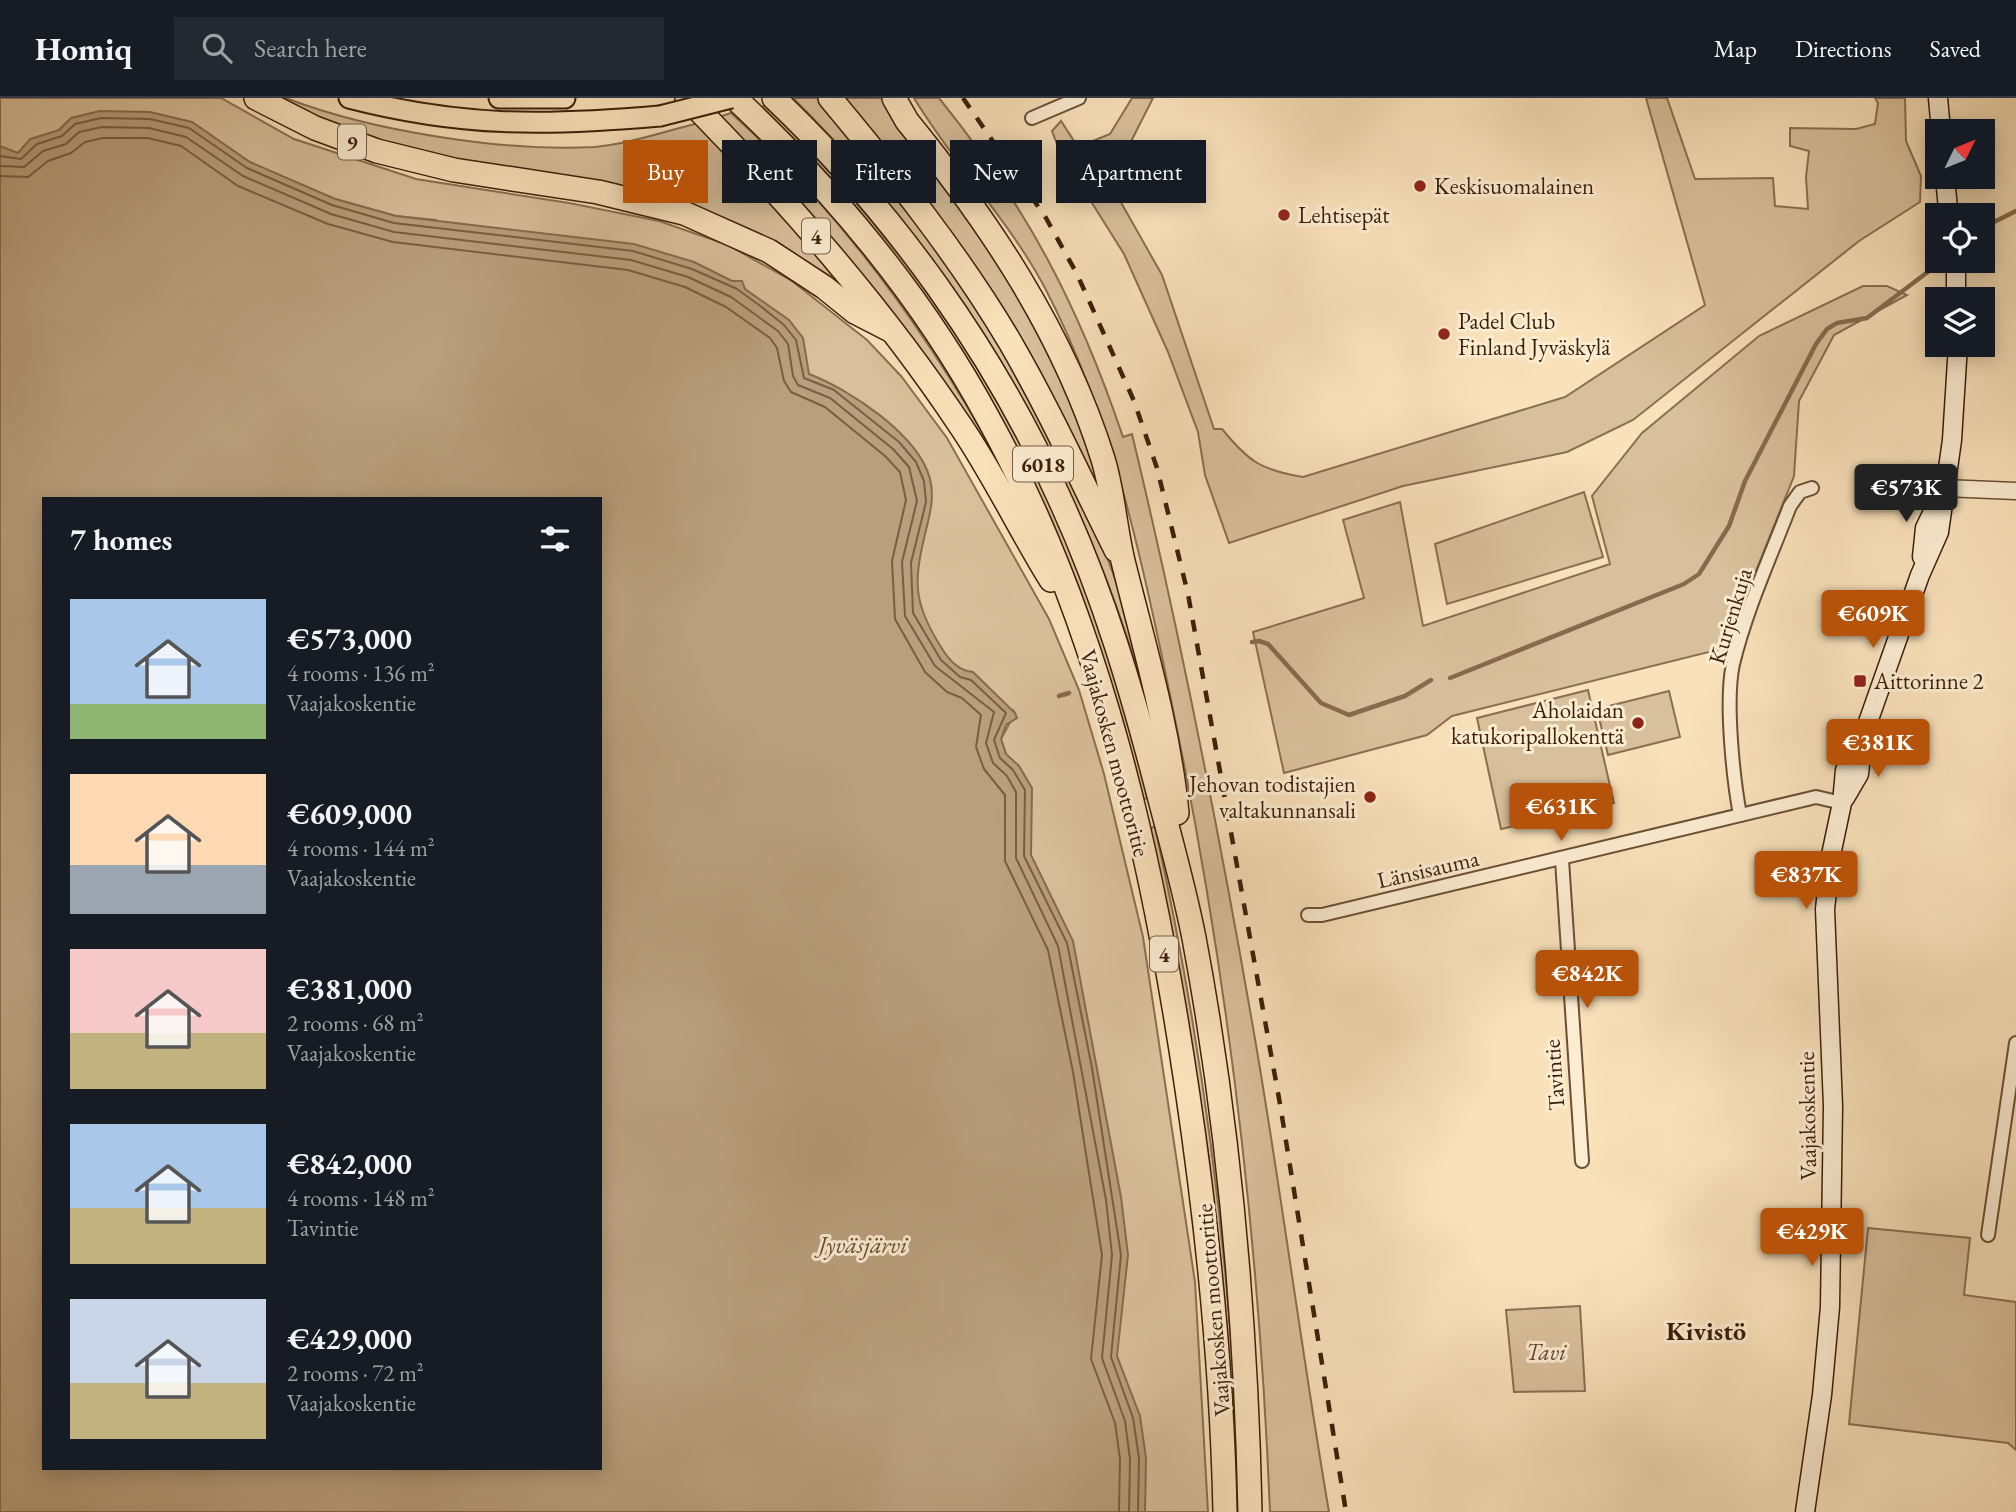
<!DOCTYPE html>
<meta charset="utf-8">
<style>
:root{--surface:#171b24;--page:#242831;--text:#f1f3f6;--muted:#9ea1a6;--line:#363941;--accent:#b45309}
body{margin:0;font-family:"EB Garamond",serif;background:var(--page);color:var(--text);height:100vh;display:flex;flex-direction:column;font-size:26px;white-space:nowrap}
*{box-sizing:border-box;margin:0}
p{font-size:23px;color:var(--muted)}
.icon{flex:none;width:38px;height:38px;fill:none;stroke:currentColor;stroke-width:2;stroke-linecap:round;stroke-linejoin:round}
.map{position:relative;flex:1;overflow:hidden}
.sheet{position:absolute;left:42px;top:399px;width:560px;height:973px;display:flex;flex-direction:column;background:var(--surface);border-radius:0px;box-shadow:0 4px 18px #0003}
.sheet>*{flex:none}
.banner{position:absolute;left:623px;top:42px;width:665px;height:63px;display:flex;gap:14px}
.needle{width:46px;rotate:47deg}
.fabs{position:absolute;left:1925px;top:21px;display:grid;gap:14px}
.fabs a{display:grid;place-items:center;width:70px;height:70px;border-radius:0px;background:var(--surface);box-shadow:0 4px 18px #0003;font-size:35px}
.price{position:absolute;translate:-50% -60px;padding:0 16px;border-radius:7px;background:var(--accent);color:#fff;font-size:23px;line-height:46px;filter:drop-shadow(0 2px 4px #0008)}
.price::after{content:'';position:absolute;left:50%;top:42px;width:21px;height:16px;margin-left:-10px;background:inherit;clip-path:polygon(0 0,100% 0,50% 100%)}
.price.on{background:#222;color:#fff}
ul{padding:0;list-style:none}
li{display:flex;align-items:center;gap:21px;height:175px;padding:0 28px}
li span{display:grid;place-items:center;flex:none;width:196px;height:140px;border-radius:0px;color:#555}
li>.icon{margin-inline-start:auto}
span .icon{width:84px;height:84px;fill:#fffc;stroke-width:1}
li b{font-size:30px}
h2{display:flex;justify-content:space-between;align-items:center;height:84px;padding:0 28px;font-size:30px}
.tag{padding:0 24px;border-radius:0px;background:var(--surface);box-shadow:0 4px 18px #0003;font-size:24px;line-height:63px}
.tag.on{background:var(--accent);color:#fff}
header{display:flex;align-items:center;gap:42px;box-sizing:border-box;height:98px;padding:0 35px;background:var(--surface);border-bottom:2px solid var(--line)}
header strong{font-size:33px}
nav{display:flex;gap:38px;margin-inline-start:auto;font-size:24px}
.search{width:490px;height:63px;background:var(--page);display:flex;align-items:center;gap:18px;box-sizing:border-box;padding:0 24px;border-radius:0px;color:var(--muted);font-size:26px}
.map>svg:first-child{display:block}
</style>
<header>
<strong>Homiq</strong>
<div class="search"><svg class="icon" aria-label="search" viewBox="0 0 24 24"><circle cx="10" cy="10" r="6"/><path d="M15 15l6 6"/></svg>Search here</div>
<nav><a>Map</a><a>Directions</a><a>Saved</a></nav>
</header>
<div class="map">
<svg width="2016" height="1414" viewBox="0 0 2016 1414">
<rect width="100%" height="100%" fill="#f9e1ba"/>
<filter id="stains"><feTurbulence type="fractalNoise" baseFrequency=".00286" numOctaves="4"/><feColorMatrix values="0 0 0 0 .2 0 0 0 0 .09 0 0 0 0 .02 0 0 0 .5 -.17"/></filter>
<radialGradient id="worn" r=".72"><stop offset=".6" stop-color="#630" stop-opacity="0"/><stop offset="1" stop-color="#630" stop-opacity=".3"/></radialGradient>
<g fill="#d9c09c" stroke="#8a6f52" stroke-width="2">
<polygon points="0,0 221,0 294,41 416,81 569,105 659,123 728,147 792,183 867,242 901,278 947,340 1049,521 1079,592 1104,676 1143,839 1195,1184 1208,1414 994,1414 1006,656 1001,641 1015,615 1013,612 992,617 436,122 396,118 335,101 251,65 0,126"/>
<path d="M 272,0 L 286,0 C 371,33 504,54 595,49 C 629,46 665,33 699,25 L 861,205 L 771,146 L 350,35 Z"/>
<path d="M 793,0 L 820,0 L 892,87 L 1004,248 L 1098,435 L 1124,505 L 1149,611 C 1085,380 963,169 793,0 Z"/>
<polygon points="840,0 887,0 972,119 1057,267 1107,403 1097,394"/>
<path d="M 914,0 L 939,0 C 1027,109 1078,206 1123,339 L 1132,336 C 1180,536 1220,738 1255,941 C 1282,1098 1302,1257 1329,1414 L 1270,1414 C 1259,1141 1227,869 1171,602 C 1142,460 1112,319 1045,190 C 1009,122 953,65 914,0 Z"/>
<path d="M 1132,0 L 1153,0 L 1110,85 L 1162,177 L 1214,331 L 1222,331 C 1249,364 1261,372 1303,379 L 1565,299 L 1705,207 L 1646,0 L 1667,0 L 1695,81 L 1773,80 L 1775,108 L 1808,111 L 1806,79 L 1809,53 L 1790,48 L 1790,30 L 1856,31 L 1875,26 L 1878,5 L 1875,0 L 1905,0 L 1906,43 L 1921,78 L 1920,104 L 1859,143 L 1633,322 L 1567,354 L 1403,388 L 1229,445 L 1205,377 L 1198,334 L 1168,254 L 1124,156 L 1060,54 L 1052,33 L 1061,23 L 1078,49 L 1110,36 Z"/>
<path d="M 766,6 C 886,127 990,266 1058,424 C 1097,513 1124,606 1148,700 L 1143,701 L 1122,619 L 1082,497 L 1052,423 L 1015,348 L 996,312 L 797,46 L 762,9 Z"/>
<path d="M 731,15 C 839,112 926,232 996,359 L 991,362 L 716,20 Z"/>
<polygon points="1863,188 1887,188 1907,197 1834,237 1799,303 1794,378 1725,550 1452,618 1427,637 1284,675 1253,534 1364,500 1343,422 1400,404 1423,528 1610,466 1592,398 1642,335 1759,238"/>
<polygon points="1584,394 1603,459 1447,506 1435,446"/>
<polygon points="1588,592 1614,705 1501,731 1477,620"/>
<polygon points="1669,593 1680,639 1608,657 1597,611"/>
<path d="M 1155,729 C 1199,928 1226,1127 1237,1331 L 1231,1331 L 1209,1061 L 1186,911 L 1149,730 Z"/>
<polygon points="1868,1130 1970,1140 1964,1197 2016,1204 2016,1352 2008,1345 1849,1326"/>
<polygon points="1580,1208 1585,1293 1514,1294 1506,1212"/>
</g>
<path fill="#b99f7d" stroke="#876b4e" stroke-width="2" fill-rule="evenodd" d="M 100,13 L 150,14 L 192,24 L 250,64 L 335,101 L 396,118 L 634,146 L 694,164 L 732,183 L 742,183 L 745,191 L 789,222 L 803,240 L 809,276 C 849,291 919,337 930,381 C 934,397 931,412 927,428 C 914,481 911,502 941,549 C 948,561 959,573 973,574 L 1015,615 L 1017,620 L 1006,627 L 1001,641 L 1006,656 L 1019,668 L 1032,690 L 1031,757 L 1073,843 L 1121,1099 L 1128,1157 L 1117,1258 L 1140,1318 L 1146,1360 L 1145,1414 L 0,1414 L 0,48 L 18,55 L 30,41 L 59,32 L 71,20 ZM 44,401 L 600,401 L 600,1370 L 44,1370 Z"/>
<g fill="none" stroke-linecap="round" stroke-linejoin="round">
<g stroke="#7a5e42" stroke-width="2">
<polyline points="0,58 21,61 37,46 62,38 75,26 101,20 150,21 189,30 247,70 332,107 394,125 633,153 692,171 737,191 759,207 784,227 796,242 804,280 834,292 899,344 916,364 924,383 926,404 911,465 913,515 941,562 960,579 971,582 1006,615 994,642 1000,660 1013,672 1025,692 1024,758 1067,845 1092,970 1121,1157 1111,1259 1133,1320 1139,1360 1138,1414"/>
<polyline points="0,68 24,69 43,53 66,46 79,34 102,29 149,30 186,39 243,78 331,116 394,134 631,162 688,179 731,199 778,233 788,246 793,278 798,287 830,300 893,351 909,369 917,403 902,464 905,518 935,568 994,614 986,645 993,665 1007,678 1016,694 1016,760 1058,848 1106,1102 1112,1157 1102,1260 1125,1323 1130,1361 1129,1414"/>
<polyline points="0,78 28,79 48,63 71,55 85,44 103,40 148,40 181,48 238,88 328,126 393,144 628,172 685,189 726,209 770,240 777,250 784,283 791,294 825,309 885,358 900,374 906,402 892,463 895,521 925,574 947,594 962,600 981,617 976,649 984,671 1005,697 1005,763 1048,852 1073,974 1102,1157 1091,1261 1115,1325 1120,1361 1119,1414"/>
</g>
<g stroke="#876b4e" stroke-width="4.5">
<polyline points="1986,128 2016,113"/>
<polyline points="1252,544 1259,543 1268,546 1321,605 1349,617 1405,598 1431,582"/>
<polyline points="1450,580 1684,486 1699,476 1729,428 1745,383 1816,246 1827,231 1837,225 1867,220 1929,173"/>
<polyline points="1059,598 1069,595"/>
</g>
<defs>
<g id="minor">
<polyline points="1032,20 1079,0"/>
<path d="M 1740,717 C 1733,679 1725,602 1733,566 C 1746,512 1770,460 1790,408 L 1800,394 L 1812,390"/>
<polyline points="1562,762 1582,1063"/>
<polyline points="1308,817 1322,817 1816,699 1842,705"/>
<polyline points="1988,1137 2016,945"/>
</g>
<polyline id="tertiary" points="1944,390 2016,393"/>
<g id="secondary">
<polyline points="1938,0 1941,33"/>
<polyline points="1945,79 1948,111 1952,117"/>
<polyline points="1956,163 1956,201"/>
<polyline points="1922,459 1925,430 1938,403"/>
<polyline points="1845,700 1859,676 1862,648"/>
<polyline points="1805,1414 1822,1297 1830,1209 1833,1008 1825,811 1831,757 1842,705 1845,672 1862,641 1920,477 1939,434 1952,342 1958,247"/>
</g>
<g id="trunk">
<path d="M 349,0 C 461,29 546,28 660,18"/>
<polyline points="499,0 565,0"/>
</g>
<g id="motorway">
<polyline points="256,0 315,30 377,53 454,72 598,94 684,115 769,153 824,189 855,214 892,233"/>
<path d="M 687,0 C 788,103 882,210 962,330 C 995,379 1020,432 1051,482"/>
<path d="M 735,0 C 834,93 923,200 988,320 C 1101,524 1153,762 1187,991 C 1208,1132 1222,1271 1225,1414"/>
<path d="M 774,0 C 894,114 995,255 1062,406 C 1104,498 1132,593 1157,690 C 1170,740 1184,789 1194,840 C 1229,1026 1246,1224 1250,1414"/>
<path d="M 830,0 C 895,78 958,156 1010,244 C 1049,311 1081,382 1116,452"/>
<path d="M 894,0 L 907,23 C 990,125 1063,234 1103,361 C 1114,397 1115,434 1125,471 C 1145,551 1169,632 1177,715"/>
</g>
</defs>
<use href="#minor" stroke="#6b4f34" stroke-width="16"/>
<use href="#tertiary" stroke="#6b4f34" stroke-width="19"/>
<use href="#secondary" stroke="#3c1e08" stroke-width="21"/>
<use href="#trunk" stroke="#3c1e08" stroke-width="23"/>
<use href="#motorway" stroke="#3c1e08" stroke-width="26"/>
<use href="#minor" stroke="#fbecd2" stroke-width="12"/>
<use href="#tertiary" stroke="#fbecd2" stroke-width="16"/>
<use href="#secondary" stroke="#fbecd2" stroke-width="18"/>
<use href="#trunk" stroke="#f9e1ba" stroke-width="19"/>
<use href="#motorway" stroke="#f9e1ba" stroke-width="23"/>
<polyline stroke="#3c1e08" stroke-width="4.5" stroke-dasharray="12 12" stroke-linecap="butt" points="963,0 1046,120 1077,176 1134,303 1157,370 1188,496 1280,1006 1346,1414"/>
<defs>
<polyline id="trunk-bridge" points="660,18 731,0"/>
</defs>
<use href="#trunk-bridge" stroke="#3c1e08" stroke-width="23" stroke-linecap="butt"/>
<use href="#trunk-bridge" stroke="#f9e1ba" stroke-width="19"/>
</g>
<g fill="#8f2418" stroke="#fbecd2" stroke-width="2.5">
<circle cx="1420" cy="88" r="7"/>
<circle cx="1284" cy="117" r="7"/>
<circle cx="1444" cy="236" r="7"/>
<rect x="1853" y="576" width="14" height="14" rx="3.5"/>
<circle cx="1638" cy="625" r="7"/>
<circle cx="1370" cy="699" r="7"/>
</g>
<g text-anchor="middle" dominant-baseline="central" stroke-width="6" stroke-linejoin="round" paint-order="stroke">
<g fill="#fbecd2" stroke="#755c45" stroke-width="2">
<rect x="338" y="26.5" width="28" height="35" rx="5"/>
<rect x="802" y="120.5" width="28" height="35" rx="5"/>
<rect x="1013" y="348.5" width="60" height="35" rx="5"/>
<rect x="1150" y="838.5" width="28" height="35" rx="5"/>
</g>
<g font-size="21" font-weight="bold" fill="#3c1e08">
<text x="352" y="44">9</text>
<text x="816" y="138">4</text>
<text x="1043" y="366">6018</text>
<text x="1164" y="856">4</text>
</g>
<g font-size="23" fill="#3c1e08" stroke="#fbecd2" text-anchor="start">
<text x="1434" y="88">Keskisuomalainen</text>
<text x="1298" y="117">Lehtisepät</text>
<text x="1458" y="223">Padel Club<tspan x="1458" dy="26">Finland Jyväskylä</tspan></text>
<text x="1874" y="583">Aittorinne 2</text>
<text x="1624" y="612" text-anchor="end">Aholaidan<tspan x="1624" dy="26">katukoripallokenttä</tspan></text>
<text x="1356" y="686" text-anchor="end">Jehovan todistajien<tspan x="1356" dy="26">valtakunnansali</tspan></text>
</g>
<g font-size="23" fill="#3c1e08" stroke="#fbecd2">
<text transform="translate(1730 518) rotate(-73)">Kurjenkuja</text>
<text transform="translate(1115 655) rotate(75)">Vaajakosken moottoritie</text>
<text transform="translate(1428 771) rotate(-13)">Länsisauma</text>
<text transform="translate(1554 977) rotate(-94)">Tavintie</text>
<text transform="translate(1807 1018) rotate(-91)">Vaajakoskentie</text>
<text transform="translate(1213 1212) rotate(-95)">Vaajakosken moottoritie</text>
</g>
<g font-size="23" font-style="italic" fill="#63462d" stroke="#fbecd2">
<text x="1546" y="1254">Tavi</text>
</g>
<g font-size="24" font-style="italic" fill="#684b31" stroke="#fbecd2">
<text x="863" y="1146">Jyväsjärvi</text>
</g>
<g font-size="26" font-weight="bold" fill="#3c1e08" stroke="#fbecd2">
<text x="1706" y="1233">Kivistö</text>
</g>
</g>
<rect width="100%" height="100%" filter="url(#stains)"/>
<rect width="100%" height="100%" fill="url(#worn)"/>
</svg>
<div class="fabs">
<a><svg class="needle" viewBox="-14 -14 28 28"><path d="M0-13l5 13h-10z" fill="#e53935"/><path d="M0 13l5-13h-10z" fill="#9ea1a6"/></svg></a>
<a><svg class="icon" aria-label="locate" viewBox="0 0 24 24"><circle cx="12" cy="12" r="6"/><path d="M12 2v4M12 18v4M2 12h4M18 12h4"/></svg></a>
<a><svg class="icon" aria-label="layers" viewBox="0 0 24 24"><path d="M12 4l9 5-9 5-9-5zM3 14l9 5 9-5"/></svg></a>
</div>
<b class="price on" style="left:1906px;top:426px">€573K</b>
<b class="price" style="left:1873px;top:552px">€609K</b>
<b class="price" style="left:1878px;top:681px">€381K</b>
<b class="price" style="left:1561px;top:745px">€631K</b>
<b class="price" style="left:1806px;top:813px">€837K</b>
<b class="price" style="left:1587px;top:912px">€842K</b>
<b class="price" style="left:1812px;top:1170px">€429K</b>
<div class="banner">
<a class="tag on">Buy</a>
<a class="tag">Rent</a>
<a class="tag">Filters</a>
<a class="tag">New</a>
<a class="tag">Apartment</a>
</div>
<section class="sheet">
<h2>7 homes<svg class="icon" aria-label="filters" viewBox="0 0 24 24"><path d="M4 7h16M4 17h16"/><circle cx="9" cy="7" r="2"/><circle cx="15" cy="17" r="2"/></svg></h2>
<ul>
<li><span style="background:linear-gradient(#a9c7e8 75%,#8fb573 0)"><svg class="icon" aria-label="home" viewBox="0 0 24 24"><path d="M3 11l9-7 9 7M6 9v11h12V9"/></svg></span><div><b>€573,000</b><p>4 rooms · 136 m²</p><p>Vaajakoskentie</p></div></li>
<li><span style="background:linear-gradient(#ffd9b3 65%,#9aa5b1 0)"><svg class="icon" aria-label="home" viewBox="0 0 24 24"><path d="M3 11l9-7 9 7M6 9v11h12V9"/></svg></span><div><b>€609,000</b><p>4 rooms · 144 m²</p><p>Vaajakoskentie</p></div></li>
<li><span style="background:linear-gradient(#f6c9c9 60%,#c2b280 0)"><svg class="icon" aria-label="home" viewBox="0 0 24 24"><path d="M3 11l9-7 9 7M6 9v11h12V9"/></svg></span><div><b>€381,000</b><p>2 rooms · 68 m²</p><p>Vaajakoskentie</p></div></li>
<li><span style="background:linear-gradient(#a9c7e8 60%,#c2b280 0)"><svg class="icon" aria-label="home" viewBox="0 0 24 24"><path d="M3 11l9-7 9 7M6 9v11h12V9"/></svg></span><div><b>€842,000</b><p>4 rooms · 148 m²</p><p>Tavintie</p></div></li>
<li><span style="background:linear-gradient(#c9d6e8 60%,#c2b280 0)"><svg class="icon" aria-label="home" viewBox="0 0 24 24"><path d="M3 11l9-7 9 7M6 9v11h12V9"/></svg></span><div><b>€429,000</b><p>2 rooms · 72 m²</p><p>Vaajakoskentie</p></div></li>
</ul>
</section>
</div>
